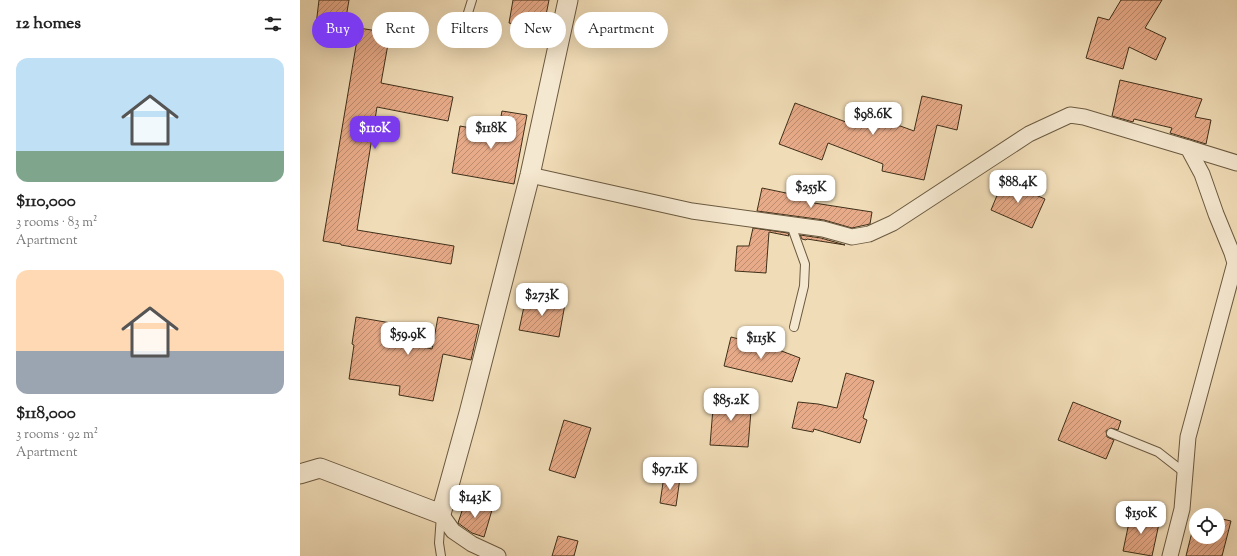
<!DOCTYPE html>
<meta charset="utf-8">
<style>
:root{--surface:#fff;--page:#f2f2f2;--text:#222;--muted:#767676;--accent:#7c3aed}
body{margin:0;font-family:"Sorts Mill Goudy",serif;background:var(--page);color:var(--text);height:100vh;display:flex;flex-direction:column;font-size:15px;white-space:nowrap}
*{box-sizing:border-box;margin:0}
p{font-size:13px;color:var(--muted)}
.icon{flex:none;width:22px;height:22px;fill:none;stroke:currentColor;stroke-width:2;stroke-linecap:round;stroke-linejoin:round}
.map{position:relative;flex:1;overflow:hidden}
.drawer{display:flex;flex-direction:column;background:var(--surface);width:300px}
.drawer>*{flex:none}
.top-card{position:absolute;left:12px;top:12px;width:380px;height:36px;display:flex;gap:8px}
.tools{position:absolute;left:889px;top:508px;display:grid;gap:8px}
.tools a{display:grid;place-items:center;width:36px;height:36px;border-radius:50%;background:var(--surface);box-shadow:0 4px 16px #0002;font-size:20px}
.price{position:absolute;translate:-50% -34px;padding:0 9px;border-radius:8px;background:#fff;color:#222;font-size:13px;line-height:26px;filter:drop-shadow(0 1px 2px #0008)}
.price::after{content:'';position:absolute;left:50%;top:24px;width:12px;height:9px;margin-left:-6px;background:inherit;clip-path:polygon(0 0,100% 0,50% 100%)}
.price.selected{background:var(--accent);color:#fff}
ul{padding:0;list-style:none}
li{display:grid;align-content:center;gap:8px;height:212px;padding:0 16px}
li span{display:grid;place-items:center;height:124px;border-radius:12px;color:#555}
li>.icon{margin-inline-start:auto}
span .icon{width:72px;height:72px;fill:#fffc;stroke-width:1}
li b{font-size:17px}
h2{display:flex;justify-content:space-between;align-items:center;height:48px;padding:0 16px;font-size:17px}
.chip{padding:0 14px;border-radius:18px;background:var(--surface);box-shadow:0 4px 16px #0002;font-size:14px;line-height:36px}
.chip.selected{background:var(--accent);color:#fff}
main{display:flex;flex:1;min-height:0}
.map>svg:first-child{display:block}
</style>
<main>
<section class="drawer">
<h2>12 homes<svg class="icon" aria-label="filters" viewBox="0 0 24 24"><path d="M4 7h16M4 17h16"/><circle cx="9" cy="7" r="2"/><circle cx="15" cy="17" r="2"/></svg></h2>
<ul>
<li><span style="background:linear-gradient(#bfe0f5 75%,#7fa58c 0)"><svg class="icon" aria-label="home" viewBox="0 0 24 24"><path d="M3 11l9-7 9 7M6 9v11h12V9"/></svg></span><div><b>$110,000</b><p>3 rooms · 83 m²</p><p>Apartment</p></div></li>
<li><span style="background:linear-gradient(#ffd9b3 65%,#9aa5b1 0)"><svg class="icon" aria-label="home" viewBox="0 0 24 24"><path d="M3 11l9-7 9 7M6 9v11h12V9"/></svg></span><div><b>$118,000</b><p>3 rooms · 92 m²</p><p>Apartment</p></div></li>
</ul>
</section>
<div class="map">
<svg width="937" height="556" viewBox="0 0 937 556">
<defs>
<pattern id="building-hatch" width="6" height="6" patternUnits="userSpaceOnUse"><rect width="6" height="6" fill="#e8ab89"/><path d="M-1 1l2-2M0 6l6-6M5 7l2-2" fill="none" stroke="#bd8c6f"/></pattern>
</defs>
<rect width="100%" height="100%" fill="#f0dcb7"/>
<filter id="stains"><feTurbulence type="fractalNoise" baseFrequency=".005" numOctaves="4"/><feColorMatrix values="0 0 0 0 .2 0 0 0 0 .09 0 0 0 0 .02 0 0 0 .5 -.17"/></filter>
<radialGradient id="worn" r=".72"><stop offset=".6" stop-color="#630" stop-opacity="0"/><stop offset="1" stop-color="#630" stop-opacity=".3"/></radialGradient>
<g fill="url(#building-hatch)" stroke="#3f2f19">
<polygon points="19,0 49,0 44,29 16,25"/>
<polygon points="213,0 249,0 243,30 209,23"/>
<polygon points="821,0 862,0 845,28 866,38 856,60 829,47 823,69 786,58 798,17 809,20"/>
<polygon points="59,28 90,33 81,83 153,97 148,121 77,107 57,230 154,246 151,264 41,245 41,244 23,241"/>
<polygon points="820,80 902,99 895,117 911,120 906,144 870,133 872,128 834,119 833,122 812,116"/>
<polygon points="622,96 662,105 657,130 637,125 624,180 582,171 583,164 528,143 522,160 479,144 495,103 554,125 559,111 614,131"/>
<polygon points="202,111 227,115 214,184 152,173 160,126 198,133"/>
<polygon points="703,181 745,199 732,228 691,210"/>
<polygon points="462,188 515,199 514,203 572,212 570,224 552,228 524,220 457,211"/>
<polygon points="453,228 488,233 489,236 469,232 466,273 435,271 437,246 449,246"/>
<polygon points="500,235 521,238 545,245 507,239 506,240 502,239"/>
<polygon points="226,297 265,304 259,337 219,330"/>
<polygon points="56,317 91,323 88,339 132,349 138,317 179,325 171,360 143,354 133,401 99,395 100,386 49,379 54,345 52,344"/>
<polygon points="431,337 471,347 500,358 492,382 424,366"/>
<polygon points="546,373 574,381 563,418 567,420 560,443 514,429 513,432 492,428 498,402 518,404 537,408"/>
<polygon points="414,396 452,399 448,447 410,445"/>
<polygon points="773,402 821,421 818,430 811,428 806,431 807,437 814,440 806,459 758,440"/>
<polygon points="264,420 291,428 275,478 249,470"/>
<polygon points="364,476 380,478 376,506 360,503"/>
<polygon points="165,502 192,510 184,537 172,533 158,523"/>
<polygon points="831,513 860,519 852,556 823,551"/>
<polygon points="896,516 896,537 918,537 918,518 931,521 922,556 886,556"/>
<polygon points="258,536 278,541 274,556 252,556"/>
</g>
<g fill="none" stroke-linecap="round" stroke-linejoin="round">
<defs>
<g id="service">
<polyline points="162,32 172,0"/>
<polyline points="491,225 505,264 504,286 494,327"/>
<polyline points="811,433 858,452 885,473"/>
<polyline points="141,515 139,543 141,556"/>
</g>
<g id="minor">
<polyline points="888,148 937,163"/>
<polyline points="230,175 392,211 523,229 552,237 569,234 593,223 729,134 770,115 784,117 888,148 902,174 916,214 932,253 935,263 888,437 882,509 870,556"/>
<polyline points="141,514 153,531 172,544 198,556"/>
</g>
<polyline id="tertiary" points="0,474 20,468 141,514 169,413 230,175 268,0"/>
</defs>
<use href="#service" stroke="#6b5a40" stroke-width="10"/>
<use href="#minor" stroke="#6b5a40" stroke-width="17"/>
<use href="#tertiary" stroke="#6b5a40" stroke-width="21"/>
<use href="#service" stroke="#f5e8d0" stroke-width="8"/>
<use href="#minor" stroke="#f5e8d0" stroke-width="15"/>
<use href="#tertiary" stroke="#f5e8d0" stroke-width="19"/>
</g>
<rect width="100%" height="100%" filter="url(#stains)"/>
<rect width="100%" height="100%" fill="url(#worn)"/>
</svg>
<div class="tools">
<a><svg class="icon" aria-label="locate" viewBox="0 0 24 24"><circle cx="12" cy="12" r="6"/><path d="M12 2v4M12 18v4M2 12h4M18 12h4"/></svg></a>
</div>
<b class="price" style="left:573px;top:136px">$98.6K</b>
<b class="price selected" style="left:75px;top:150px">$110K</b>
<b class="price" style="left:191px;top:150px">$118K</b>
<b class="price" style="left:718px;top:204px">$88.4K</b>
<b class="price" style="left:511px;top:209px">$255K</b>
<b class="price" style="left:242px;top:317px">$273K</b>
<b class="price" style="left:108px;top:356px">$59.9K</b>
<b class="price" style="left:461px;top:360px">$115K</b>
<b class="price" style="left:431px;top:422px">$85.2K</b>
<b class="price" style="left:370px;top:491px">$97.1K</b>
<b class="price" style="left:175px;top:519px">$143K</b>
<b class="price" style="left:841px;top:535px">$150K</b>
<div class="top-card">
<a class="chip selected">Buy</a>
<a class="chip">Rent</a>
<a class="chip">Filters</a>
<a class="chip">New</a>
<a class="chip">Apartment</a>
</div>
</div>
</main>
